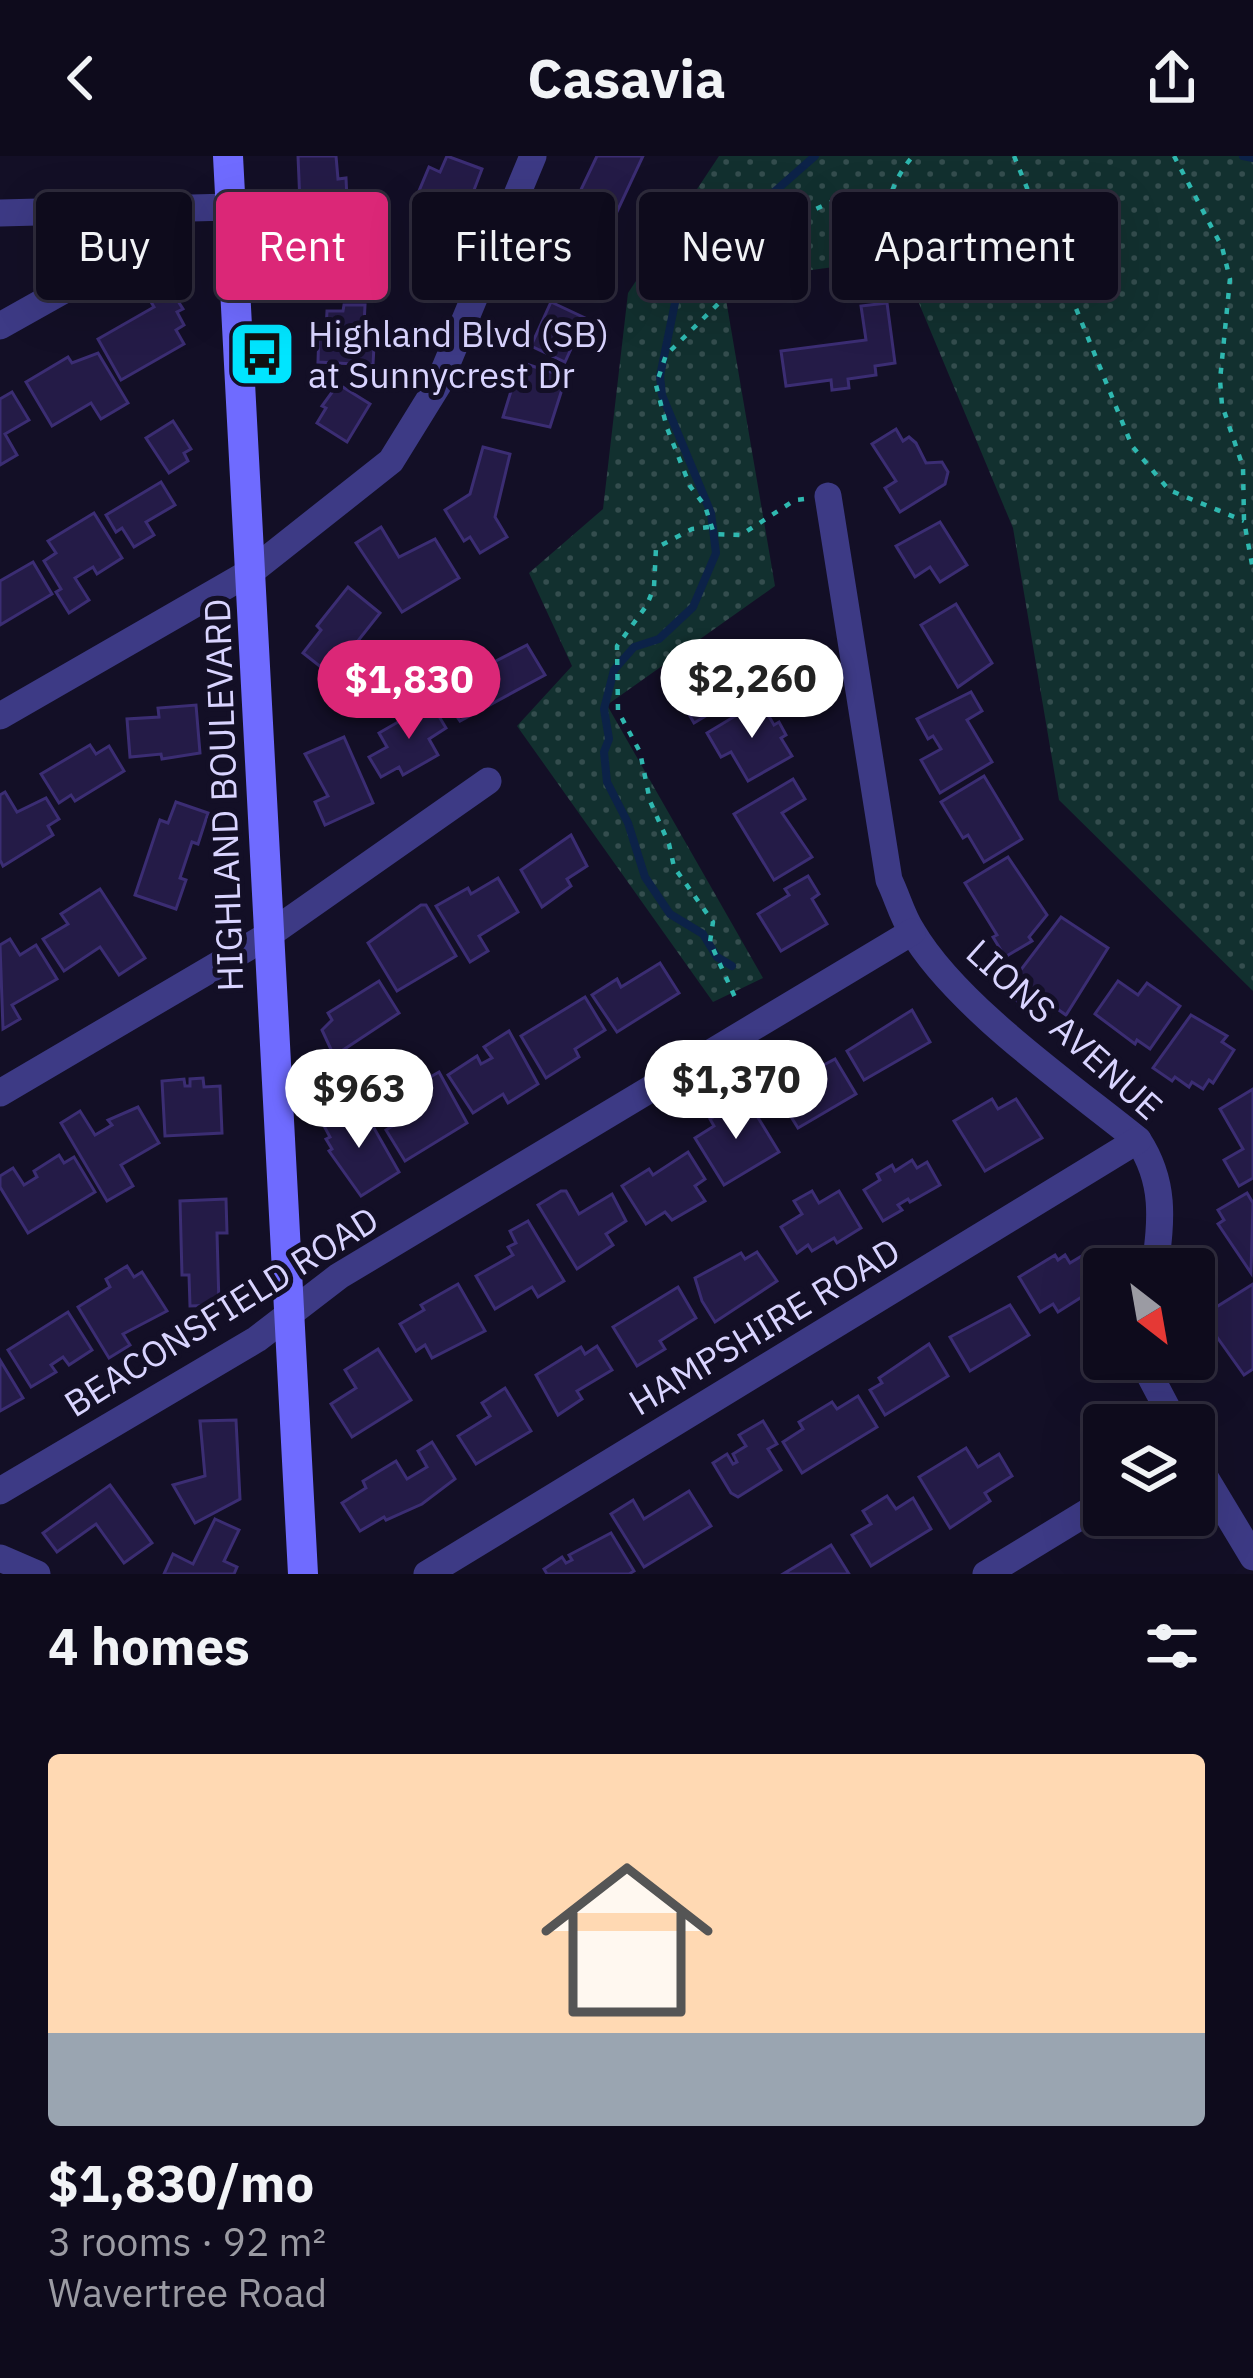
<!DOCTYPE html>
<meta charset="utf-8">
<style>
:root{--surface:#0e0b1c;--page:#171425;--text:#f1f3f6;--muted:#9b9ba3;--line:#2e2b3b;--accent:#db2777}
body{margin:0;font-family:"IBM Plex Sans",sans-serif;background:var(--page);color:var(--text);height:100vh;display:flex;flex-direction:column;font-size:45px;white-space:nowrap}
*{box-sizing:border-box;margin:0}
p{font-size:39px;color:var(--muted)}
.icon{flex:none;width:66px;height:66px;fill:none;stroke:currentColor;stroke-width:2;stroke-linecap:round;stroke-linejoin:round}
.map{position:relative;height:1418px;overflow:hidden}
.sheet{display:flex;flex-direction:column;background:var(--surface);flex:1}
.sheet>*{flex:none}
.banner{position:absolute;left:36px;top:36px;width:1182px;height:108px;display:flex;gap:24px}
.needle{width:78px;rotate:149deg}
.buttons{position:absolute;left:1083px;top:1092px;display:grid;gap:24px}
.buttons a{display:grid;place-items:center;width:132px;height:132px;border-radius:12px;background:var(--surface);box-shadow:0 12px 48px #0002,0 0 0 3px var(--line);font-size:60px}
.price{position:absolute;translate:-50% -102px;padding:0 27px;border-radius:42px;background:#fff;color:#222;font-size:39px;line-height:78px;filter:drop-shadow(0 3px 6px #0008)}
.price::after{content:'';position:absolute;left:50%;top:72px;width:36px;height:27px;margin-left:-18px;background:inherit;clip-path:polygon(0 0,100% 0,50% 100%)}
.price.current{background:var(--accent);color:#fff}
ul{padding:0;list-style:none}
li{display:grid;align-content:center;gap:24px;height:636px;padding:0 48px}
li span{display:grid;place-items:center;height:372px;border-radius:12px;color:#555}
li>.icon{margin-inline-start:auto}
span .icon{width:216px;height:216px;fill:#fffc;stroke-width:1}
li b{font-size:51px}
h2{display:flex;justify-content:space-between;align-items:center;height:144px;padding:0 48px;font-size:51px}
.pill{padding:0 42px;border-radius:12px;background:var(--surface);box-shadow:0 12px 48px #0002,0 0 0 3px var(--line);font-size:42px;line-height:108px}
.pill.current{background:var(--accent);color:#fff}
header{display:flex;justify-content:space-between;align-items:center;height:156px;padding:0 48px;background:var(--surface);font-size:54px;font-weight:800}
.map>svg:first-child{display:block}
</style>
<header><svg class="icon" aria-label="back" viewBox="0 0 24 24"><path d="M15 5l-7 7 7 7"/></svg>Casavia<svg class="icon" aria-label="share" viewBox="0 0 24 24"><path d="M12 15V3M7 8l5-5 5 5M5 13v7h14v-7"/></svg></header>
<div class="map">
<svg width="1253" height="1418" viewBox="0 0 1253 1418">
<defs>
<pattern id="park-dots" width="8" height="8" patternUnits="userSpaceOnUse" patternTransform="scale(3)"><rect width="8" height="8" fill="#12302f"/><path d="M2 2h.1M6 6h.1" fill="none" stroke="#344d4e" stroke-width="1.8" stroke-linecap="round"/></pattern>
</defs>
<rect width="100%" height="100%" fill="#130f26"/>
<polygon fill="url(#park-dots)" points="719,0 1253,0 1253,835 1059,644 1013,372 900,102 723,126 775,430 607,549 763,822 713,846 517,570 572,510 529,417 603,353 628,137"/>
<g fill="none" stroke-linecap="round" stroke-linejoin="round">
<g stroke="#0c2248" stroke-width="8">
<polyline points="1243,0 1253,2"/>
<polyline points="732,810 717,801 703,778 670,758 645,721 628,667 607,626 604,596 609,583 604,553 614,514 634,491 659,483 693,451 716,397 711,357 662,239 660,220 676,142 710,98 727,85 749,58 764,52 773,37 815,0"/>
</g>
</g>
<g fill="#241b47" stroke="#3b2d73" stroke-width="3">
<polygon points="298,0 336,0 338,23 346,22 347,44 300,47"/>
<polygon points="447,0 482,13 455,84 418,69 430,39 419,35 429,11 440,16"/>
<polygon points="597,0 643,0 615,60 577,42"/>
<polygon points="342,55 344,96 337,97 338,130 300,132 296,57"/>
<polygon points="578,57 607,70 578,136 550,124 555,112 545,108 560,75 569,79"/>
<polygon points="169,113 183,138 176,142 183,153 177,156 184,169 176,174 184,188 121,224 98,183 154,151 141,129"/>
<polygon points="551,146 585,162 565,206 531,190"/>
<polygon points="887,147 895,207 875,210 876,219 848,223 849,232 832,234 831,224 786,230 781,195 866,184 861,150"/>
<polygon points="344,149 365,149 364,169 375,170 373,209 318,206 319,174 326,174 327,155 343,155"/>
<polygon points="98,197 128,247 101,263 91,247 52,270 26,226 68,201 72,207"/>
<polygon points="520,206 566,221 550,271 503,261"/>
<polygon points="338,228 370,248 347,286 317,267 326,252 322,250"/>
<polygon points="12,236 29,264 5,278 17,299 0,309 0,243"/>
<polygon points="173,265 191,293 184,297 188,305 169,317 146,282"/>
<polygon points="896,273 903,285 909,281 916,287 926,307 942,306 948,316 945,328 900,356 885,332 896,325 872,288"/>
<polygon points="483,291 510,298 495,361 507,381 480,397 470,381 464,385 445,354 470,338"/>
<polygon points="161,326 175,349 146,366 154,379 134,391 122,372 116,376 106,359"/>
<polygon points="94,357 122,402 97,418 93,411 75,422 89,444 69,457 56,436 61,433 44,405 56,397 48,385"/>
<polygon points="940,366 967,409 940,426 930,411 915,421 896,390"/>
<polygon points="381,371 399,401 435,383 459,422 402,456 356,387"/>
<polygon points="33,406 52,438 0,469 0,425"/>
<polygon points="348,431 380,457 353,491 358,494 343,513 338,510 331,519 303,497 321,474 317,470"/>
<polygon points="956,448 992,507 958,531 921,469"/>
<polygon points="527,489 545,519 460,565 432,524 447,515 456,528 464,523 456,509 479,495 488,509"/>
<polygon points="721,509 739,540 694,567 676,536"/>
<polygon points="971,536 982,555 967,564 992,606 940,637 921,604 941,593 933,580 928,583 917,563"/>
<polygon points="760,545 774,569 779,566 786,579 781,582 792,600 748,625 731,596 721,601 707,577"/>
<polygon points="431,547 446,572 429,583 438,599 403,619 399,611 381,621 369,601 387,591 379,577"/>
<polygon points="196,549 200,597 162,603 161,598 130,601 127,563 159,561 158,552"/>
<polygon points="344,581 373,647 325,669 315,646 328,640 305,598"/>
<polygon points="90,589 96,598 109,590 124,615 75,645 71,639 59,647 41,618"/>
<polygon points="984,620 1022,683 984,706 968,679 963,682 941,646"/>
<polygon points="793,623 805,643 782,657 812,701 774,724 734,658"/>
<polygon points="5,636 17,656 46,642 59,663 48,670 53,679 3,710 0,704 0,639"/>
<polygon points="176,646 208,657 198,688 192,686 180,722 186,724 176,753 135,739 160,664 168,667"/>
<polygon points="571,679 587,710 567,723 571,730 542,751 521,714"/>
<polygon points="1008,701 1047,759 1029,781 1032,785 1005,801 993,781 997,779 965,727"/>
<polygon points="808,720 819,738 812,743 827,768 781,795 758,758 789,739 785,733"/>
<polygon points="498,722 518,756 479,780 488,795 470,806 436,750 468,732 471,738"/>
<polygon points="100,733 145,802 119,819 100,791 64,815 43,783 68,768 61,758"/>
<polygon points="421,749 426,749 456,800 397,835 368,787"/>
<polygon points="1061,761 1108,792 1066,859 1036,838 1027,852 1004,836"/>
<polygon points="10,783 20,799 36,789 57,823 12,849 20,863 3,873 0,789"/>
<polygon points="660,807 679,837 617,876 592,839 617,823 621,831"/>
<polygon points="379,825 399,857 334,900 322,874 332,864 328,857"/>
<polygon points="1118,825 1138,839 1147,827 1180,850 1150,893 1137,884 1135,888 1095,858"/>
<polygon points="585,841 605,874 575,893 579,901 546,922 521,880"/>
<polygon points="912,854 930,886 864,924 847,895"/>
<polygon points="1191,859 1227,880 1222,886 1234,894 1213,927 1209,924 1203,933 1192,926 1189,931 1175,921 1172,925 1153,912"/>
<polygon points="509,875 538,928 508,947 503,938 473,957 448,919 477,900 481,908 492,902 484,891"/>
<polygon points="835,903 856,938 798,972 775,935"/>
<polygon points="439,916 467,967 405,1005 386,974 423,951 411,932"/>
<polygon points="203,922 204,931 220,930 222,977 165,980 162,925 184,923 185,930 190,930 190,923"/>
<polygon points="1253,933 1253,1022 1239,1030 1224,1004 1243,993 1220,953"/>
<polygon points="746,942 779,996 724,1029 695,982 714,970 710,963"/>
<polygon points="992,943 998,953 1016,943 1042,982 985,1015 954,965"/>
<polygon points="352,950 359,962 366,958 399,1016 361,1040 329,995 332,993 326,983 330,981 323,968"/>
<polygon points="138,951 159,987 121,1009 133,1030 107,1045 61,967 80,955 95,979 112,969 108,964"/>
<polygon points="688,996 705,1023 695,1030 705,1045 672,1064 665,1056 646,1068 622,1030 649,1013 653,1019"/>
<polygon points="59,999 64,1007 74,1001 95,1036 28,1077 0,1031 0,1020 13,1012 24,1029 37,1021 34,1015"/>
<polygon points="912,1004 917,1012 927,1006 940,1029 910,1046 908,1043 898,1049 902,1054 883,1065 864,1034 880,1024 877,1018 892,1009 895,1015"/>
<polygon points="561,1035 566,1035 579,1058 612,1038 626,1065 606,1078 613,1089 577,1113 538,1049"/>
<polygon points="812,1035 819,1047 839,1035 861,1072 837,1087 834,1082 812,1095 808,1089 797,1097 781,1071 802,1058 794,1045"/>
<polygon points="1247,1037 1253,1047 1251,1117 1218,1068 1224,1064 1218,1054"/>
<polygon points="226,1043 227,1077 217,1077 219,1149 190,1150 189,1119 182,1119 180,1045"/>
<polygon points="528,1065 564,1125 538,1141 532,1131 495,1153 476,1120 513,1099 508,1091 516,1087 510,1075"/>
<polygon points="757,1096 777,1125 715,1166 702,1145 695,1122 741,1097 745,1103"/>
<polygon points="1085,1098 1098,1118 1082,1128 1088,1137 1058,1156 1053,1148 1040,1156 1019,1121 1055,1099 1058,1104 1065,1099 1070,1107"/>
<polygon points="127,1110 134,1121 142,1116 167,1155 123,1178 130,1189 109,1202 78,1151 110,1131 106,1123"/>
<polygon points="458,1128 485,1175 432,1202 425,1189 416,1195 400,1168 424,1154 421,1149"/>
<polygon points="1253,1128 1253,1213 1244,1219 1202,1160"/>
<polygon points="678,1131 696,1162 660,1185 665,1193 637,1210 613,1171"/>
<polygon points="1010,1149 1029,1179 970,1215 950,1181"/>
<polygon points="68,1156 92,1194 69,1209 63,1201 51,1209 56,1216 31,1231 8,1194"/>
<polygon points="929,1188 948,1220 885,1259 870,1234 882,1227 879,1222"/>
<polygon points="597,1190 612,1214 577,1235 582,1243 558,1259 536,1219 581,1191 585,1198"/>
<polygon points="378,1193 411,1244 352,1281 331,1248 356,1232 345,1214"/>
<polygon points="0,1204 23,1242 0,1255"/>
<polygon points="505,1232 531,1275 476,1308 458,1280 490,1260 482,1247"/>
<polygon points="858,1240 877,1271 802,1317 783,1286 803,1273 799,1266 832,1246 837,1253"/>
<polygon points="236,1264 240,1343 195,1367 173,1329 205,1320 200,1265"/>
<polygon points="763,1265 777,1288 768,1293 781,1314 738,1341 731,1337 713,1307 727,1298 733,1308 737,1306 733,1298 746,1290 739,1279"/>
<polygon points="432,1286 455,1323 422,1348 386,1364 384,1361 360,1375 342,1347 366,1332 363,1325 396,1305 407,1323 427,1311 418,1295"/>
<polygon points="966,1292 978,1311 999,1298 1012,1320 985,1337 990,1345 950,1372 919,1321"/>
<polygon points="110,1329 152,1387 124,1407 96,1368 57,1396 43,1377"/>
<polygon points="689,1335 711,1370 644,1411 611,1358 633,1344 644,1363"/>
<polygon points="887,1340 896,1353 913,1342 931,1373 871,1410 852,1379 871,1368 863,1355"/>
<polygon points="215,1363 239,1374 224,1405 237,1411 234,1418 164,1418 173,1398 193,1408"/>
<polygon points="611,1377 634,1415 629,1418 547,1418 544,1413 562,1401 566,1407 572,1404 569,1399"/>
<polygon points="831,1389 849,1418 783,1418"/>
</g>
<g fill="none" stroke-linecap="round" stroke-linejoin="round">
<g stroke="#2fb8b0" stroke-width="4.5" stroke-dasharray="6 9" stroke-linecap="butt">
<polyline points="1014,0 1132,290 1169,334 1244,365"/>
<polyline points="1174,0 1222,91 1230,123 1220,224 1222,249 1243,311 1244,365 1253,414"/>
<path d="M 859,117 C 890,76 879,39 913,0"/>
<polyline points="804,343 795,344 741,379 714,378 705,350 690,330 667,272 656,229 666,199 720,146 737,109 782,63 807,57 851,37 888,38"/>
<polyline points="709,371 692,373 656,392 654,431 647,449 617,490 618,555 640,596 650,645 669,688 674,711 713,766 710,786 738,848"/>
</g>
<g stroke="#3d3a85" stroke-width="27">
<polyline points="0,57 230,51"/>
<polyline points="0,170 155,83 160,52"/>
<path d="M 828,340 L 889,724 C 897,740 902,760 912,775 C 956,850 1070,929 1138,984 C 1166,1027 1161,1064 1155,1113"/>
<polyline points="0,560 252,415 391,305 438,229 533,0"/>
<polyline points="0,937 267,780 488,625"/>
<polyline points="1148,1203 1148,1216 1176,1269"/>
<polyline points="1194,1303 1253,1401"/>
<polyline points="0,1335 257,1183 339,1120 912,776"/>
<polyline points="0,1402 37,1418"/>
<polyline points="427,1418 1138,984"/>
<polyline points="986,1418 1104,1346"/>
</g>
<polyline stroke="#6f6bff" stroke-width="30" points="228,0 303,1418"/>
</g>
<defs>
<symbol id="bus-square" viewBox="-11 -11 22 22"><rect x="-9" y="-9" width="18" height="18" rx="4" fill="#00e5ff" stroke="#130f26"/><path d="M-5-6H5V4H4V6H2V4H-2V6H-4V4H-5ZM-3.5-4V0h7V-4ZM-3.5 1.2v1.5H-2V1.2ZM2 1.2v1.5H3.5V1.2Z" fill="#111"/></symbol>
</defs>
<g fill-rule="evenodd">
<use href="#bus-square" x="224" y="160" width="76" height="76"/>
</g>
<g text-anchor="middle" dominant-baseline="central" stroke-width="10" stroke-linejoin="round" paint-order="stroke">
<g font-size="36" fill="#d9d4ff" stroke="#130f26" text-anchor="start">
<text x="308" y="177">Highland Blvd (SB)<tspan x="308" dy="41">at Sunnycrest Dr</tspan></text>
</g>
<g font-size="36" fill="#d9d4ff" stroke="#130f26">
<text transform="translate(223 639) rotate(-92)">HIGHLAND BOULEVARD</text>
<text transform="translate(1065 873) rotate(42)">LIONS AVENUE</text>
<text transform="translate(221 1155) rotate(-32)">BEACONSFIELD ROAD</text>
<text transform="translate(764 1170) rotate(-31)">HAMPSHIRE ROAD</text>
</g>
</g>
</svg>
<div class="buttons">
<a><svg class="needle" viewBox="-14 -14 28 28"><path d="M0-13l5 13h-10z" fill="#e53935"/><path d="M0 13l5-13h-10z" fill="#9b9ba3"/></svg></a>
<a><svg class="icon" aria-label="layers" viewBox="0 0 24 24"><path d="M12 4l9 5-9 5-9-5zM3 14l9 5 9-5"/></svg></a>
</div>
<b class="price" style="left:752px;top:585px">$2,260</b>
<b class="price current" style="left:409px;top:586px">$1,830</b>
<b class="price" style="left:736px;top:986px">$1,370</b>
<b class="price" style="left:359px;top:995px">$963</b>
<div class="banner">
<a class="pill">Buy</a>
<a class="pill current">Rent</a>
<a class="pill">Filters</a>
<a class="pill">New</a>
<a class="pill">Apartment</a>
</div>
</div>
<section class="sheet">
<h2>4 homes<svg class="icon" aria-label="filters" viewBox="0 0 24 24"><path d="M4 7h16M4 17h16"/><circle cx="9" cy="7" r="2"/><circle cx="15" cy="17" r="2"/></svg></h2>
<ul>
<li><span style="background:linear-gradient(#ffd9b3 75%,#9aa5b1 0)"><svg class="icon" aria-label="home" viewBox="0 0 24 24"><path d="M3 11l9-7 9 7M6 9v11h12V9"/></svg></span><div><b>$1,830/mo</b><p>3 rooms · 92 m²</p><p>Wavertree Road</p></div></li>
</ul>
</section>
